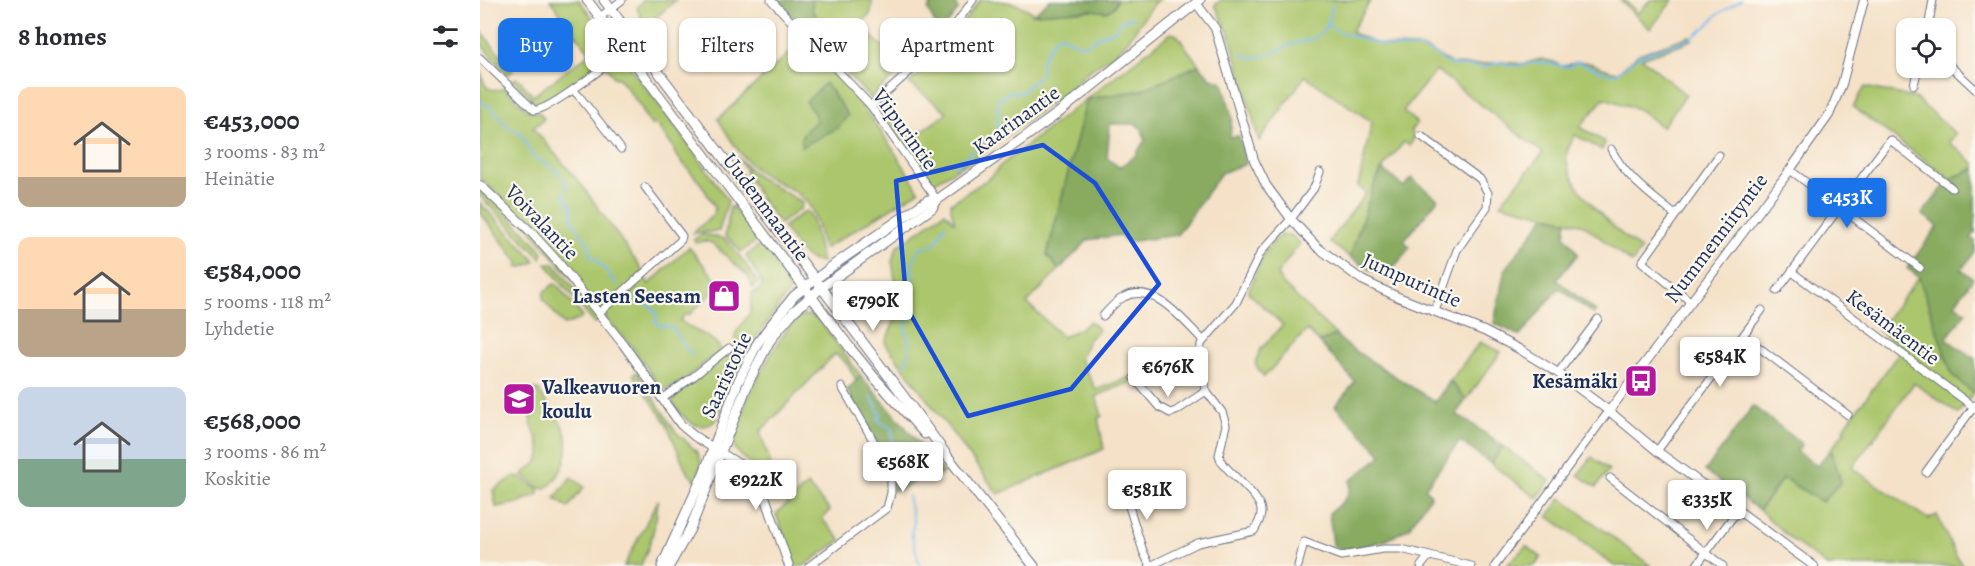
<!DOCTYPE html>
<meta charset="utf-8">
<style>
:root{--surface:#fff;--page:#f7f7f7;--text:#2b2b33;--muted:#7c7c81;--accent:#1a73e8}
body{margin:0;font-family:Alegreya,serif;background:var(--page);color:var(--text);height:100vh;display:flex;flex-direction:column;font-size:22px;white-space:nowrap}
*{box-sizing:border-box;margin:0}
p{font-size:20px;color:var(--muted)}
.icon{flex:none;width:33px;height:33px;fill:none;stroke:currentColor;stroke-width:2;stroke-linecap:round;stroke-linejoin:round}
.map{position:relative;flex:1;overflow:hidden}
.details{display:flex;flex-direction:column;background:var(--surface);width:480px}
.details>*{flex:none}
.hud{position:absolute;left:18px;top:18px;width:570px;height:54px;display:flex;gap:12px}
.fabs{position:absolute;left:1416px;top:18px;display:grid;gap:12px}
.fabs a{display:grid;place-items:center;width:60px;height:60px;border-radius:12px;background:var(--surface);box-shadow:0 2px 4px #0004;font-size:30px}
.price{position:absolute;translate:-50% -51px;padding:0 14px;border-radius:6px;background:#fff;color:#222;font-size:20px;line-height:39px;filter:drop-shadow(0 2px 3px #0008)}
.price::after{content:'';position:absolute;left:50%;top:36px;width:18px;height:14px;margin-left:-9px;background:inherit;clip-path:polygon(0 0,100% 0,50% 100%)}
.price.current{background:var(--accent);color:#fff}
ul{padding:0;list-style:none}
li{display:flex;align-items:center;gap:18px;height:150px;padding:0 18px}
li span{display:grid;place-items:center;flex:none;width:168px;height:120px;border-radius:12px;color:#555}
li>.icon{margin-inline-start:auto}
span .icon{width:72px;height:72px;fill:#fffc;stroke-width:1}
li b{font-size:26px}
h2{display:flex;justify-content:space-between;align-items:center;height:72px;padding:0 18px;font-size:26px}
.chip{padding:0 21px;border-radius:12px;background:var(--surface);box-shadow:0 2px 4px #0004;font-size:21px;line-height:54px}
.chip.current{background:var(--accent);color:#fff}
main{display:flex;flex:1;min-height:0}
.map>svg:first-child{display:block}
</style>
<main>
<section class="details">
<h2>8 homes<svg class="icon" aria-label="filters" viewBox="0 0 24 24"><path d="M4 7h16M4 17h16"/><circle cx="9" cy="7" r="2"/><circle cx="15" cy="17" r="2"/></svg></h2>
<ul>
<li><span style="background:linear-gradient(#ffd9b3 75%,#b9a48a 0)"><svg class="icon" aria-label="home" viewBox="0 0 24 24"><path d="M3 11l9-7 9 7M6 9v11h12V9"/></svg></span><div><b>€453,000</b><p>3 rooms · 83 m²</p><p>Heinätie</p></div></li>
<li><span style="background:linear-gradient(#ffd9b3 60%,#b9a48a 0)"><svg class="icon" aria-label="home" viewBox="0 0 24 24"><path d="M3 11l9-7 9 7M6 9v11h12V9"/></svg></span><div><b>€584,000</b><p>5 rooms · 118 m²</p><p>Lyhdetie</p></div></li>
<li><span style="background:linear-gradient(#c9d6e8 60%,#7fa58c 0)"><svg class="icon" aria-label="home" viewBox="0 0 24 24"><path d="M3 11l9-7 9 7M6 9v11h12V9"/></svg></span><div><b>€568,000</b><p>3 rooms · 86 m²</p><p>Koskitie</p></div></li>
</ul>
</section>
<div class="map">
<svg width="1495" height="566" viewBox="0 0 1495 566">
<rect width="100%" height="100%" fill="#fbf7ec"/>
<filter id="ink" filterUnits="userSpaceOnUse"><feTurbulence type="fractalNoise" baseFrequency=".0167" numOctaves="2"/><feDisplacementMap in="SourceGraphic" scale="12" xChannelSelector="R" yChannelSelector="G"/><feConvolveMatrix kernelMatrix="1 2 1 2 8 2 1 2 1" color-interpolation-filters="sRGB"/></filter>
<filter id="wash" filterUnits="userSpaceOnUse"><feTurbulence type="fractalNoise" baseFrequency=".008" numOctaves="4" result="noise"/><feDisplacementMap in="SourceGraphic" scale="24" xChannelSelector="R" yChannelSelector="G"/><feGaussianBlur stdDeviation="1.35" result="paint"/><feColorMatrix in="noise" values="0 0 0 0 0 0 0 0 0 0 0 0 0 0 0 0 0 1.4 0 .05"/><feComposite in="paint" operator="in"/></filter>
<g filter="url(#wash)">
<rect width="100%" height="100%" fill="#f4e1c7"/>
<g fill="#abc66c" stroke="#637a65" stroke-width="1.5">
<polygon points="70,0 99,0 214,151 248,201 239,231 213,233 234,214 235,207 221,184 195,154 193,147 177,125 175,124 172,126 162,112 163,110 140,79 134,77 126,66 59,106 33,80 36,78 40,80 53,96 110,53"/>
<polygon points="163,0 196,0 165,27 157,8"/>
<polygon points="333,0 392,0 391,13 379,26 426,66 390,98 351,56 362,45 345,29 331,10"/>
<path d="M 500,0 C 516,0 542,2 554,14 L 613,10 L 626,12 L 633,8 L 637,0 L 679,0 L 674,3 L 647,42 L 633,55 L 606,73 L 590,89 L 492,160 L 453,183 L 448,180 L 399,109 L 436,135 L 463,116 L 467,112 L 429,83 L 455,60 Z"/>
<path d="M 741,0 L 891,0 L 871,32 L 895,43 L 911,46 L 937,47 L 948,50 L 972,64 L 994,65 L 1022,62 L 1043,64 L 1061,59 L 1074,62 L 1081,66 C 1090,66 1096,60 1105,62 C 1117,64 1127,72 1138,72 L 1159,54 L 1210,36 L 1212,40 L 1162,58 L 1206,95 L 1182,127 L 1158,109 L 1124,98 L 1100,127 L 1125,142 L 1122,150 L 1095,135 C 1093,140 1088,147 1087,152 C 1081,184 1139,233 1161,250 L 1152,263 L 1104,225 L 1020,204 L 1063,153 L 956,70 L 923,111 L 937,123 L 931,130 L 934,137 L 930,146 L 924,142 L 902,169 L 893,187 L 870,257 L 849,242 L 886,193 L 878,186 L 892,122 L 825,76 L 779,141 L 750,36 L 735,5 Z"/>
<polygon points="1140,0 1144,0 1158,13 1170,0 1193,0 1170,29"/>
<polygon points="0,30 33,71 28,75 0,43"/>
<polygon points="691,33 697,35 719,65 662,90 607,99 567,255 579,270 547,303 583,337 603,327 610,321 619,330 609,339 600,358 616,390 650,377 652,382 616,396 622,416 618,418 624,449 518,494 405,343 420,308 412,261 417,247 465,212 475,223 471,209 471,203 511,177 520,166"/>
<path d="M 324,39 C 368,83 407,137 439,191 L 344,249 C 337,235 339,218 329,205 C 317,188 294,183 278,171 C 261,158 249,137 238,119 Z"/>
<path d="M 0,66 C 3,82 4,95 25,88 L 47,110 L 60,113 L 64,119 L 53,128 L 101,184 L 161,268 L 164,277 L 169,284 L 209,247 L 240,285 L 209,315 L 206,314 L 200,320 C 212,332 234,335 241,350 L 200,383 L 182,390 C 166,369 155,345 134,328 L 40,217 L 0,178 Z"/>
<polygon points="1385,87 1435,98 1476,134 1469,142 1495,164 1495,168 1470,179 1373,107"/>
<polygon points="257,157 278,177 320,201 322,203 321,208 300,224 280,198 265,171 266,169"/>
<polygon points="0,188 31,218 61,249 63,252 61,258 0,196"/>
<polygon points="0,203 54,259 55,262 40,268 37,267 39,264 0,212"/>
<polygon points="250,207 253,207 278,240 261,252 245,235"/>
<path d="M 326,211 L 329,213 L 332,219 L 342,262 C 323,263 313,241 303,227 Z"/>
<polygon points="223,234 245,239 265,263 278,283 273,288 268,276 232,243 225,241 216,243 214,241 214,239"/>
<polygon points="800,235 811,235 820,243 797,274 803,284 856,335 839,342 827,330 784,377 775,364 780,350 803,325 768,292 784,253"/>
<path d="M 281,244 L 306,278 L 309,292 L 262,357 L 235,421 C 217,435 202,417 192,402 L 197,394 L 255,349 L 255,334 L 270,313 L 272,293 L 279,290 L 282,284 L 278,275 L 266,256 Z"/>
<polygon points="66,264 74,264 109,306 119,322 114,323"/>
<polygon points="1439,277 1472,375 1493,393 1478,414 1434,383 1372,468 1448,519 1457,515 1476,556 1483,566 1347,566 1311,539 1279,510 1303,478 1342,502 1361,482 1351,449 1365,431 1363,429 1422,349 1398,330"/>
<polygon points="74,284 77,285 102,316 101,319 84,325 63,299 64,292"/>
<path d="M 330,315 L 340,321 L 381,376 L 376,381 C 372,371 365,359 355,354 L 280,432 L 291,464 L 283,474 C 275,464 253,455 253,440 C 253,421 303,323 321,316 C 324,315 327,315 330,315 Z"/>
<polygon points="1000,342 1021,352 986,400 970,381"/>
<polygon points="157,372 195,431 218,453 221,463 216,481 207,472 186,423 153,374"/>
<path d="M 54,389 L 60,391 L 59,392 C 67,404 78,416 84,429 C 93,450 83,476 65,489 L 58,487 L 43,475 C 46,468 56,467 59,459 C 64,445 51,431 50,417 C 50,409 52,397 54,389 Z"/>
<polygon points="1023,446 1070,481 1057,498 1011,464"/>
<polygon points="1112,457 1129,470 1116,487 1098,475"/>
<polygon points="35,476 40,477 59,490 59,494 37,503 16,507 13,490"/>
<polygon points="91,477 104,487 88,508 75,498"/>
<polygon points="327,485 350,510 342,519 361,540 324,566 315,566 296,514"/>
<polygon points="1081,498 1171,566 1134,566 1068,516"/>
<path d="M 178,500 C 177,523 171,544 161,565 L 144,566 Z"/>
<polygon points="1046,546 1061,557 1055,566 1026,566"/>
</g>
<g fill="#88ab60" stroke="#526d5f" stroke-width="1.5" fill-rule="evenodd">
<polygon points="296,0 333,0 332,10 345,29 362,46 351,56"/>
<polygon points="453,0 474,0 478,10 460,33 448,10"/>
<polygon points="570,0 637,0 633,8 626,12 613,10 553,14"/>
<path d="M 719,65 L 731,78 L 743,82 L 752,117 L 750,137 L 759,136 L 766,164 L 741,173 L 697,235 L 647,242 L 640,235 L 608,240 L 579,270 L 567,255 L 607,99 L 662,90 ZM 630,124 L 655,124 L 662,129 L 665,140 L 655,156 L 639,167 L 627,158 Z"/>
<polygon points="345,83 368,115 358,128 321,147 323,133 336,121 335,115 326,102"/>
<polygon points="1495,168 1495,233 1491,238 1495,241 1495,252 1481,270 1493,278 1475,304 1486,312 1466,339 1495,359 1495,390 1493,393 1472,375 1439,277 1427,268 1458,226 1442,214 1470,179"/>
<polygon points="902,169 924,187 931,178 958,199 924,241 930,247 909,274 889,269 870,257 893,187"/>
<polygon points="1065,216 1087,221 1085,236 1098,254 1077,280 1116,311 1113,314 1079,288 1040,336 1014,323 1025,269"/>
<path d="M 856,335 L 866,345 L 955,402 L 970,381 L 986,400 L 976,414 L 992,424 L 1023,446 L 1011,464 L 980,441 L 945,488 L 951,495 L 929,528 L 907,540 L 866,551 L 854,546 L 853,544 L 849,513 C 861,503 871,498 870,481 L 902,455 L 855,406 L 875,382 L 839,342 Z"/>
<polygon points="381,376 464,472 461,475 451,473 423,488 413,491 413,474 367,390"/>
<polygon points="1273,406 1322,444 1317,451 1337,466 1351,449 1361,482 1342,502 1303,478 1279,510 1225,471"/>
</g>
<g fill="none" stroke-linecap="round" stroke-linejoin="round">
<g stroke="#7cbaef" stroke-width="2">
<polyline points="846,26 850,19 852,6"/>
<polyline points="762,54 772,58 789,55 810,45 835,38 846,27 851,26 859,32 909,47 939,48 953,53 967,63 978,66 1007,67 1015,63 1024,63 1034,66 1059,62 1088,67 1098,62 1129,74 1137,73 1159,56 1212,38 1226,27 1238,14 1261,0"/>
<path d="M 0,102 L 11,107 L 29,128 L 39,132 L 44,139 L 53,157 C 65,161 83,174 87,186 L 84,195 L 92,207 L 92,218 L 99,231 L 108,242 L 110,248 L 109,255 L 115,258 L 138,285"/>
<path d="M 475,167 L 492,151 L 513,139 L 518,132 L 518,99 L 525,97 L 528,92 L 542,93 C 548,85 556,80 562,72 L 561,61 L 574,39 L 581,35 L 598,44 L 606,45 C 615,38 623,33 634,31 L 642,21 L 653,17"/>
<path d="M 155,298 L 171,307 L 177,314 L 175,321 L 180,326 C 201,323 198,348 214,354"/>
<path d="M 424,365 C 431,355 430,339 425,328 L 430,314 L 429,292 L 434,284 L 432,266 L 438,249 L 455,244 L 465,225"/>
<polyline points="391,397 401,415 398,420 412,429 412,452 426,484"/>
<polyline points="428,496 434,524 431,532 440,566"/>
</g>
</g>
</g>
<g filter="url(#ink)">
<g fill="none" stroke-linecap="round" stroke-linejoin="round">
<defs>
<g id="minor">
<polyline points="291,0 391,106 457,200"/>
<polyline points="120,17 142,0"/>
<polyline points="1448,28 1453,0"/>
<path d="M 0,58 L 54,110 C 67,111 112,76 125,66"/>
<polyline points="1466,62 1495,89"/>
<polyline points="1434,85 1438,68"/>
<polyline points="93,90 99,96 141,149"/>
<polyline points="391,106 463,42 493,0"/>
<polyline points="941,136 1000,179 1008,193 1007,207 977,250 955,311"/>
<path d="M 1131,149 C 1146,178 1170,194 1195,215"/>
<polyline points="1310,170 1440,268"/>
<polyline points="1312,272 1495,408"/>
<polyline points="1297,291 1410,140 1472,188"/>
<polyline points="1210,301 1162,262 1239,155"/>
<polyline points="119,313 201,240 202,236 165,187"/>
<path d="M 623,316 C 629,309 636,301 644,297 C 674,281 704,322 723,340"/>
<polyline points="1264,336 1368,415"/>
<polyline points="1078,373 1118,319"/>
<polyline points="654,378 679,407 690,413 696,411 726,391"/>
<polyline points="182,399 214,376 249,348"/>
<polyline points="1177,451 1282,310"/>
<polyline points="1446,472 1495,405"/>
<polyline points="1130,478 1243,566"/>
<polyline points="642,484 663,551 670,566"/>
<polyline points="329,566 407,508 411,493 411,476 397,447 362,387"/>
<path d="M 670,566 L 718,543 L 774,531 C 777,526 781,519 781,513 C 783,497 750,475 741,461 L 739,455 L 746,425 L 742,412 L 726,391 L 720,354 L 721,344 L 756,303 L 781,252 L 811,219 L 834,188 L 840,172"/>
<polyline points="818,566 824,542 861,556 903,549 921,549 991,566"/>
<polyline points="941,566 949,556"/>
<polyline points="1015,566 1129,411"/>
<polyline points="1216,566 1258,510"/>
</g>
<g id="tertiary">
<polyline points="716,3 735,28 774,160 786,185 811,219 837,247 882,280 918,297 1004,331 1039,349 1078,373 1129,411 1177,451 1334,566"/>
<polyline points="0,185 49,230 78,262 143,344 201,425 214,436 259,464 276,480 286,499 309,566"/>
<polyline points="1129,411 1310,170 1349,115 1362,84 1384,0"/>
</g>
<g id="secondary">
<polyline points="107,0 371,349 394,377 445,434"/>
<polyline points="124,0 428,402 468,457 554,566"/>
<polyline points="182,566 224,473 258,382 277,344 287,330 314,296 355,264 448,200 457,200"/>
<polyline points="189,566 210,529 221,502 269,381 289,342 297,331 314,311 341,288 452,208 457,200 577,114 720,0"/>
</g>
</defs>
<use href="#minor" stroke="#676d83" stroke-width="9"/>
<use href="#tertiary" stroke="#676d83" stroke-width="10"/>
<use href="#secondary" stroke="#676d83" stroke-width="11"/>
<use href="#minor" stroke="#fff" stroke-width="7"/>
<use href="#tertiary" stroke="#fff" stroke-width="8"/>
<use href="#secondary" stroke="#fff" stroke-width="9"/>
</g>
</g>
<path fill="none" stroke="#1d4ed8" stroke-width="4.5" stroke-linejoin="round" d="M 563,145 L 615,183 L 679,284 L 591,389 L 488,416 L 427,308 L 416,181 Z"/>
<defs>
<symbol id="shop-square" viewBox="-11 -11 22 22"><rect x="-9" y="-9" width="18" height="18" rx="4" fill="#b5179e" stroke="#fbf7ec"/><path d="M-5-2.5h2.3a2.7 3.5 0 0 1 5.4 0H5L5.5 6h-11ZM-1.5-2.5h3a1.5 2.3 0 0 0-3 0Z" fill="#fff"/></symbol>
<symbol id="bus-square" viewBox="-11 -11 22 22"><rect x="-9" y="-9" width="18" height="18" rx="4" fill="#b5179e" stroke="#fbf7ec"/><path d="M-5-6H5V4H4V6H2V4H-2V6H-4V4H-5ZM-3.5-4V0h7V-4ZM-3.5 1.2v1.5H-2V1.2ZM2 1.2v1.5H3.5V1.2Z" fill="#fff"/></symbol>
<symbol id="school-square" viewBox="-11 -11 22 22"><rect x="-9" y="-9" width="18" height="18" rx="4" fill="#b5179e" stroke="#fbf7ec"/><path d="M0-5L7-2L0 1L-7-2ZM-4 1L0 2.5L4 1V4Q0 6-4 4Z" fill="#fff"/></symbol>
</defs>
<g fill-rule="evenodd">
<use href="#shop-square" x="225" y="277" width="38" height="38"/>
<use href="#bus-square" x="1142" y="362" width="38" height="38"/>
<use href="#school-square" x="20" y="380" width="38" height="38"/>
</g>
<g text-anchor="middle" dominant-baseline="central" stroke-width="4.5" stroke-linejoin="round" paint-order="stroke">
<g font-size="21" fill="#1b2f5e" stroke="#fbf7ec">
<text transform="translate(536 120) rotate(-36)">Kaarinantie</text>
<text transform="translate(425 129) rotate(54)">Viipurintie</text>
<text transform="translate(286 207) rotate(53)">Uudenmaantie</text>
<text transform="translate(62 222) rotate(46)">Voivalantie</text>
<text transform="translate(1236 238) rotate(-53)">Nummenniityntie</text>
<text transform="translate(932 280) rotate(24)">Jumpurintie</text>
<text transform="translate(1413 327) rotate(37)">Kesämäentie</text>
<text transform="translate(246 375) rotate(-65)">Saaristotie</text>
</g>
<g font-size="21" font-weight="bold" fill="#1b2f5e" stroke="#fbf7ec" text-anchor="end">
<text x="221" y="296">Lasten Seesam</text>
<text x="1138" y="381">Kesämäki</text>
<text x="62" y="387" text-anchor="start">Valkeavuoren<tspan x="62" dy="24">koulu</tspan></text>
</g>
</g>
</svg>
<div class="fabs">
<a><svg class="icon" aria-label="locate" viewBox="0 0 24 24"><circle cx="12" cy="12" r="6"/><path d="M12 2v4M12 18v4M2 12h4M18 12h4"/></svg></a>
</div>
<b class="price current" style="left:1367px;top:229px">€453K</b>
<b class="price" style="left:393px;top:332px">€790K</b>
<b class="price" style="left:1240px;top:388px">€584K</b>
<b class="price" style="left:688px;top:398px">€676K</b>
<b class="price" style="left:423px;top:493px">€568K</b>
<b class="price" style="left:276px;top:511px">€922K</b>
<b class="price" style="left:667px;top:521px">€581K</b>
<b class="price" style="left:1227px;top:531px">€335K</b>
<div class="hud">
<a class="chip current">Buy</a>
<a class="chip">Rent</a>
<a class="chip">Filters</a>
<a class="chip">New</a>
<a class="chip">Apartment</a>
</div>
</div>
</main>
